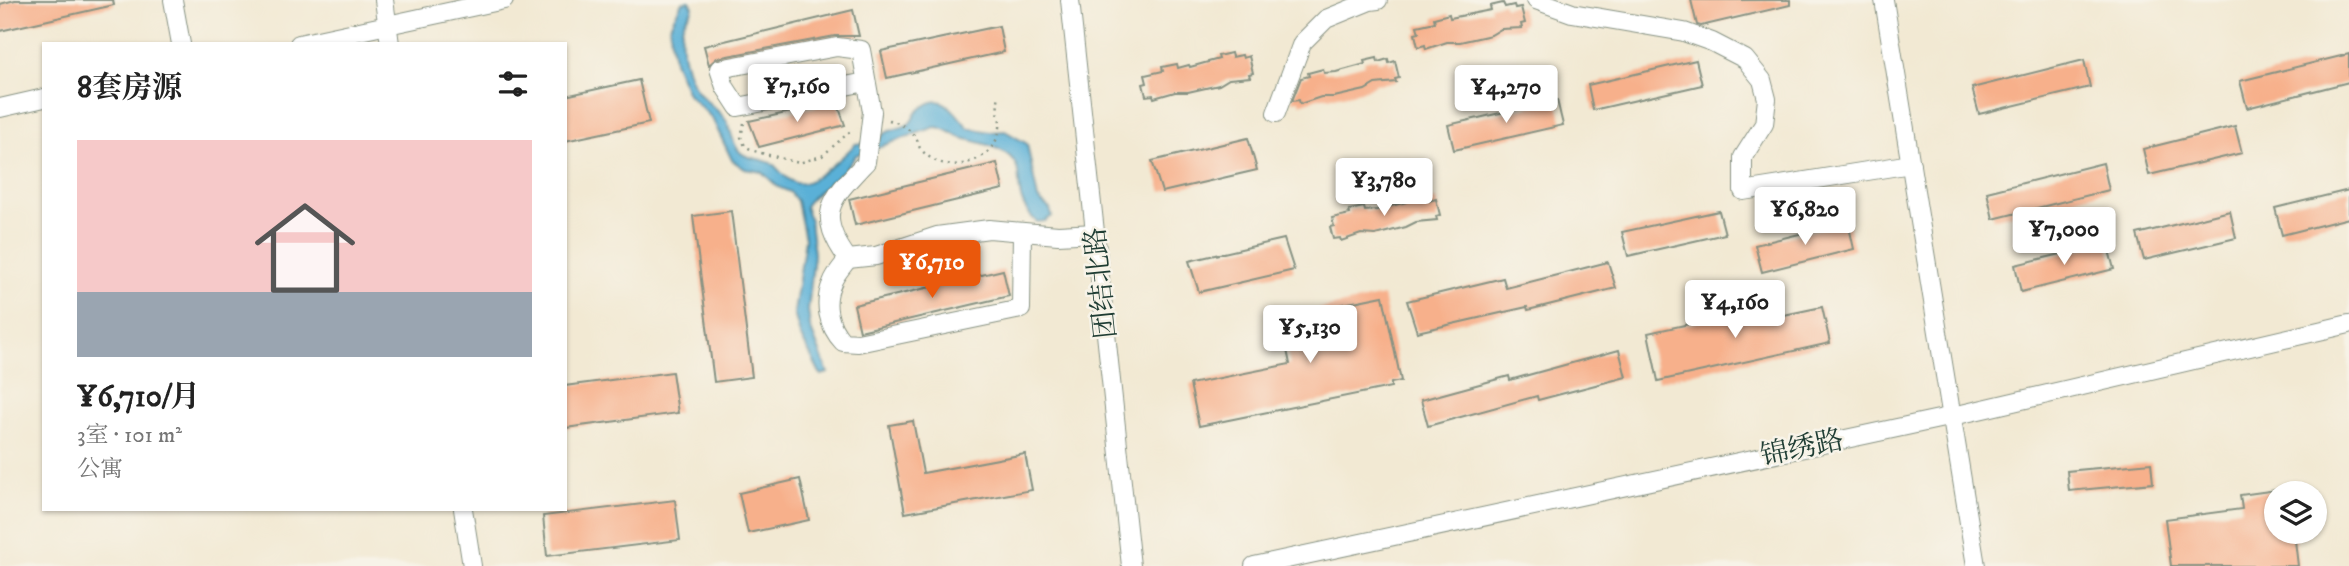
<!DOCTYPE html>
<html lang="zh">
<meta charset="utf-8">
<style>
:root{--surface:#fff;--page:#f2f2f2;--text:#222;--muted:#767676;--line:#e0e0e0;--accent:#ea580c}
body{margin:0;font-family:"IM FELL DW Pica","Noto Serif SC",serif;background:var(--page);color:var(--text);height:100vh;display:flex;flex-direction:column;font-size:26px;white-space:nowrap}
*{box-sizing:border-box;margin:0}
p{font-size:23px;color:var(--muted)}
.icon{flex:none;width:38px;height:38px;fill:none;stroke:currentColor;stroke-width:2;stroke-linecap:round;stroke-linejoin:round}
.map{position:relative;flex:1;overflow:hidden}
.side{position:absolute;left:42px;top:42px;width:525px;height:469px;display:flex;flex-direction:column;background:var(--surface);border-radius:0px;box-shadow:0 2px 5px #0004}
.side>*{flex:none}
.tools{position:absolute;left:2264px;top:481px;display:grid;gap:14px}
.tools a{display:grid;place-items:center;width:63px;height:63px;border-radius:50%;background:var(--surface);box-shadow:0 2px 5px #0004;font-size:35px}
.price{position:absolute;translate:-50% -60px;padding:0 16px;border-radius:7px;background:#fff;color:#222;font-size:23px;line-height:46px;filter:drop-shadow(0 2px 4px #0008)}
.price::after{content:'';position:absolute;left:50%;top:42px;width:21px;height:16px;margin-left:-10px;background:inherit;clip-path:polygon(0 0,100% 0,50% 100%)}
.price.on{background:var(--accent);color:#fff}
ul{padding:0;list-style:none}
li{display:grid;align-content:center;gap:14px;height:371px;padding:0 35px}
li+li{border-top:2px solid var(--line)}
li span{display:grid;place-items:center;height:217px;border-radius:0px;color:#555}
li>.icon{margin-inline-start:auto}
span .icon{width:126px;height:126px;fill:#fffc;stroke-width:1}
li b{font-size:30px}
h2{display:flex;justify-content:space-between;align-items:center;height:84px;padding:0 35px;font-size:30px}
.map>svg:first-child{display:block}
</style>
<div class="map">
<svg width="2349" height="566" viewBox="0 0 2349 566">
<rect width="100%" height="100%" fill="#f7f3e8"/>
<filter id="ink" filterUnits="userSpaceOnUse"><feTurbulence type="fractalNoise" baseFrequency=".0143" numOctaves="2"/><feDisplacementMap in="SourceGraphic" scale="14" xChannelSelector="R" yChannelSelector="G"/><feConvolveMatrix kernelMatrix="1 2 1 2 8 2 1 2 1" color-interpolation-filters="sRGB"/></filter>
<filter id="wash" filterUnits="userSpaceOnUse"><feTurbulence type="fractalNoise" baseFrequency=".00686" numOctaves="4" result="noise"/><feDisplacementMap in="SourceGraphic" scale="28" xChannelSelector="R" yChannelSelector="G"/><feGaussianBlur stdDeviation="1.57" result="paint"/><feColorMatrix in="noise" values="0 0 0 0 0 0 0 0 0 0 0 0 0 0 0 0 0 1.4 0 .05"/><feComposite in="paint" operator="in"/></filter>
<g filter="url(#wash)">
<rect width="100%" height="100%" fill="#f2e9d3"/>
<path fill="#5ab0d7" stroke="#3c7686" stroke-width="2" d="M 690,1 L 693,7 C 691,14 689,14 685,20 C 681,26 681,39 682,46 C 684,59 688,76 695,87 C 703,101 718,108 727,122 C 732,132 733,149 744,155 C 753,160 765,158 774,165 C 782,173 790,186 804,183 C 816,180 847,154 855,144 L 877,142 C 887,126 898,132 910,123 C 913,120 914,116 916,113 C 942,86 952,111 969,128 L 990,132 L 1005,131 L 1027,144 L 1038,199 L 1050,209 L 1052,216 L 1045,221 L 1037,222 C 996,185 1052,157 965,139 C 953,136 949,128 935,127 L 856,155 C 844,176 819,186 805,206 L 810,221 L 814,254 L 808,310 L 810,327 L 828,373 L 821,375 L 800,335 L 794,313 L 805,239 L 797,201 L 790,192 L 778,187 L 762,172 L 745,169 L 732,160 L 712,118 L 688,94 L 674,61 L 671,41 L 670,26 L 682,2 Z"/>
<g id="blocks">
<g fill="#f7b08b">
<polygon points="15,0 113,0 114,5 0,31 0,4"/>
<polygon points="1691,0 1790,0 1790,5 1701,26 1697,25"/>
<polygon points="1503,3 1505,7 1514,5 1515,8 1521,7 1525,23 1521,24 1522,28 1501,29 1491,35 1460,42 1447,42 1426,49 1425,45 1418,47 1415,34 1419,33 1417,26 1435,22 1434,18 1449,14 1450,18 1491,10 1490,6"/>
<polygon points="853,10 859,36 835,36 717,58 709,65 704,46"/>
<polygon points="999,26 1004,52 887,78 881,51"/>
<polygon points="1231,53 1232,57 1242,55 1243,58 1249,56 1253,73 1249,74 1250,77 1229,79 1219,85 1188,92 1175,92 1154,98 1153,95 1146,96 1143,84 1147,83 1145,75 1163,71 1162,67 1177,64 1178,68 1189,65 1190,67 1219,59 1218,56"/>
<polygon points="2349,54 2349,82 2247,108 2240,81"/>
<polygon points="1377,58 1378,62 1388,59 1389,63 1395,61 1399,78 1395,79 1396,82 1375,84 1365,90 1334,97 1321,97 1300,104 1299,100 1292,101 1301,78 1309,76 1308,73 1323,69 1324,73 1336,72 1365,64 1364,61"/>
<polygon points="1696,60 1702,85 1593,110 1588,85"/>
<polygon points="2084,60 2090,87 1979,114 1972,88"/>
<polygon points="639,80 649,123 565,141 565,96"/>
<polygon points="1557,100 1563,125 1454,150 1448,125"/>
<polygon points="837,102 845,125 759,147 749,121"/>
<polygon points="2235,126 2242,153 2149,175 2143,149"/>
<polygon points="1248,138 1257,170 1162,192 1152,161"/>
<polygon points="997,163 1003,189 855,225 849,199"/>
<polygon points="2103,163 2109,190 1993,219 1987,192"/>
<polygon points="2349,190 2349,218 2282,235 2275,208"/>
<polygon points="1418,195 1419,200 1429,197 1429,201 1436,199 1440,215 1436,216 1437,220 1416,222 1406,227 1375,235 1361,234 1341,241 1340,238 1333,239 1330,227 1334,226 1332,218 1350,214 1349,210 1364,207 1365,211 1377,210 1406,202 1405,199"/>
<polygon points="731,211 752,377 714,382 693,216"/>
<polygon points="1719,211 1725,234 1628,256 1622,232"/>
<polygon points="2230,211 2236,238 2144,260 2137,234"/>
<polygon points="1848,222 1854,249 1762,272 1755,245"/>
<polygon points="1284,239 1294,270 1199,292 1189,261"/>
<polygon points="2107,243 2114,269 2021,292 2015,265"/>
<polygon points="1608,262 1616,288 1528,310 1527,307 1417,332 1407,301 1503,278 1506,288"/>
<polygon points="1003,270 1009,296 860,331 854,305"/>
<polygon points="1383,296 1401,381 1391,383 1391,387 1199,426 1190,384 1290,364 1280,317"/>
<polygon points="1776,305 1779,316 1822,307 1830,343 1658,381 1648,333"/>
<polygon points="1619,350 1626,377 1538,400 1537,396 1428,426 1421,400 1509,376 1510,380"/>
<polygon points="672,372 678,413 565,428 565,386"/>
<polygon points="913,421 923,473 1025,454 1032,490 905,513 889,425"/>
<polygon points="2151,463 2153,483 2069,491 2067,471"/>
<polygon points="800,479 809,520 748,533 739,493"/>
<polygon points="2277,490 2277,532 2294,532 2298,566 2171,566 2165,519 2242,509 2240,495"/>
<polygon points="675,500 680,540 547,556 543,516"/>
</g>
</g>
</g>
<g filter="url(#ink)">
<use href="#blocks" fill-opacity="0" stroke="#889384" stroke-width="2"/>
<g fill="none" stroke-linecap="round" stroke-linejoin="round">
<defs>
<g id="minor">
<polyline points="173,0 181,44"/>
<polyline points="384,0 390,44"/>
<polyline points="1070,0 1131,566"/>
<polyline points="1536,0 1572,13 1684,32 1712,42 1745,59 1762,80 1767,99 1764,124 1743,157 1743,191 1911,164"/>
<polyline points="1884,0 1976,566"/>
<polyline points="299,44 504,0"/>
<polyline points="866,82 738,107 725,87 719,69 837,47 861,50 872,112"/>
<polyline points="0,108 44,98"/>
<polyline points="1276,113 1302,43 1326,19 1370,1 1378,0"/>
<path d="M 866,162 C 832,198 814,213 848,259 L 876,256 L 937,236 L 989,229 L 1058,235 L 1095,233"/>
<path d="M 848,259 C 843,266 835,274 832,283 C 823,303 828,326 843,342 L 858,343 L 1021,309 L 1022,232"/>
<polyline points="463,509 472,566"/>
<polyline points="1254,566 1953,416 2349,324"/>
</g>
</defs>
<use href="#minor" stroke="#889384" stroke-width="20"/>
<g stroke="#889384" stroke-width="2.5" stroke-dasharray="2 5" stroke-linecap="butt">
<path d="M 889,120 C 900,123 909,128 916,138 C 918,141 918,145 920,148 C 934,167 959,169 979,158 C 990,152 998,141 1000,128 C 1001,116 995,111 999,96"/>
<polyline points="744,123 741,137 745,146 754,151 799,163 822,156 853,129"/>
</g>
<use href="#minor" stroke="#fff" stroke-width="18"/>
<defs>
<polyline id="minor-bridge" points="866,162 872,112"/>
</defs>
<use href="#minor-bridge" stroke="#889384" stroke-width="20" stroke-linecap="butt"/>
<use href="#minor-bridge" stroke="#fff" stroke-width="18"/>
</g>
</g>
<g text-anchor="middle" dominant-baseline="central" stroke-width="5" stroke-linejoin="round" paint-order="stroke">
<g font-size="28" fill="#1f3d34" stroke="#f7f3e8">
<text transform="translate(1101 283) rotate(-96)">团结北路</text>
<text transform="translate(1802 448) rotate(-12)">锦绣路</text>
</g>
</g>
</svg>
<div class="tools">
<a><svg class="icon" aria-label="layers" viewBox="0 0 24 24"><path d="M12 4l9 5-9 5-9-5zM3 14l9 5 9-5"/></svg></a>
</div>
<b class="price" style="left:797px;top:124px">¥7,160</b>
<b class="price" style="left:1506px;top:125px">¥4,270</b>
<b class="price" style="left:1384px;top:218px">¥3,780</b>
<b class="price" style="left:1805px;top:247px">¥6,820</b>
<b class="price" style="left:2064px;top:267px">¥7,000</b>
<b class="price on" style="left:932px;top:300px">¥6,710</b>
<b class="price" style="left:1735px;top:340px">¥4,160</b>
<b class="price" style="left:1310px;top:365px">¥5,130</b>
<section class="side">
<h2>8套房源<svg class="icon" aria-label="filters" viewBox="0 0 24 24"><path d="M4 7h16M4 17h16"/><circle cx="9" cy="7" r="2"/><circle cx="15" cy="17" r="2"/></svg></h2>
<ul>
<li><span style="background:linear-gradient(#f6c9c9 70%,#9aa5b1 0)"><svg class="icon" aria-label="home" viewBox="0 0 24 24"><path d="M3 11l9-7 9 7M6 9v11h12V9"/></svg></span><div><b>¥6,710/月</b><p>3室 · 101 m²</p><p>公寓</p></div></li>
</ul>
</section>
</div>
